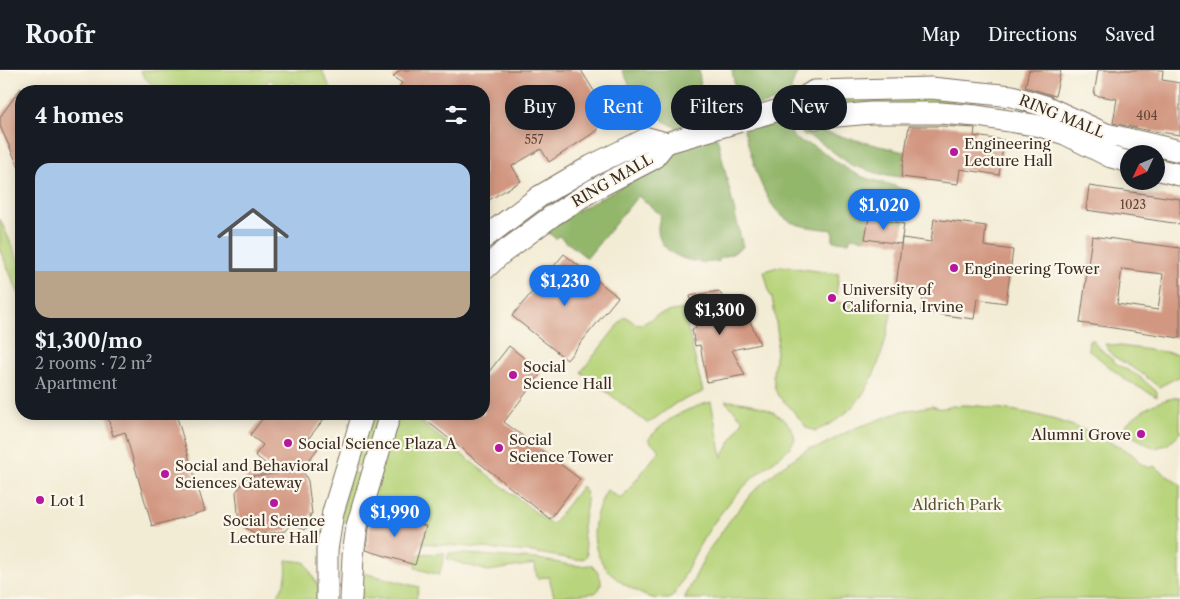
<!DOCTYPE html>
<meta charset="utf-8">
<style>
:root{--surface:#171b24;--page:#20242c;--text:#f1f3f6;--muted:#9ea1a6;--line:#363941;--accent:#1a73e8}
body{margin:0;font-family:"Libre Caslon Text",serif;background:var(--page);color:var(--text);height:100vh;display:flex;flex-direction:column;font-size:19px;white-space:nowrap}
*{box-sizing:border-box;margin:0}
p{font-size:16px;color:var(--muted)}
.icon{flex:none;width:28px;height:28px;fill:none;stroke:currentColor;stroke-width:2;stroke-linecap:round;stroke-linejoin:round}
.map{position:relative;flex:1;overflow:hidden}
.drawer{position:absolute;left:15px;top:15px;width:475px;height:335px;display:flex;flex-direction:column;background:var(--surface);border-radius:20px;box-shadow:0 2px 12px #0003}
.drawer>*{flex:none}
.guide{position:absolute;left:505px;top:15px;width:475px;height:45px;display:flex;gap:10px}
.needle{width:32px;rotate:226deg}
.buttons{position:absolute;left:1120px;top:75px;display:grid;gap:10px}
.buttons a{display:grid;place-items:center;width:45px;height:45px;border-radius:50%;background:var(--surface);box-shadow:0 2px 12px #0003;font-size:25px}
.price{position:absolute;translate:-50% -42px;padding:0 11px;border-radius:18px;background:var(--accent);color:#fff;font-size:16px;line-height:32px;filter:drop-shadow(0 1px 2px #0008)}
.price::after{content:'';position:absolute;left:50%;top:30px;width:15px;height:11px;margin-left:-8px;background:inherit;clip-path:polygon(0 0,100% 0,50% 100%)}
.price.current{background:#222;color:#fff}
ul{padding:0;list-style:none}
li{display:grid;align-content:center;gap:10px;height:265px;padding:0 20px}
li span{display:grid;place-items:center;height:155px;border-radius:15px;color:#555}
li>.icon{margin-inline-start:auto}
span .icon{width:90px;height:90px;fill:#fffc;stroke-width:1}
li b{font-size:21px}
h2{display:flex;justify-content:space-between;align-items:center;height:60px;padding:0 20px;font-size:21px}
.tag{padding:0 18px;border-radius:22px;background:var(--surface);box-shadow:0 2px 12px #0003;font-size:18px;line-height:45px}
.tag.current{background:var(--accent);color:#fff}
header{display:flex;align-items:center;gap:30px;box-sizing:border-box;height:70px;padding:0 25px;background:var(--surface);border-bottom:1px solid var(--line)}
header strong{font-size:24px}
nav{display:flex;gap:28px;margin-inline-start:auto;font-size:18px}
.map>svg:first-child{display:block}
</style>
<header>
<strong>Roofr</strong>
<nav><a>Map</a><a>Directions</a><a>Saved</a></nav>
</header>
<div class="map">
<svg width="1180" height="529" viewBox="0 0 1180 529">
<rect width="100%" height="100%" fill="#fbf7ec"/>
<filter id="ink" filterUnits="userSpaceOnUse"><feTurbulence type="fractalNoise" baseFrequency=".02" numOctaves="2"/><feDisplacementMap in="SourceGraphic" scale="10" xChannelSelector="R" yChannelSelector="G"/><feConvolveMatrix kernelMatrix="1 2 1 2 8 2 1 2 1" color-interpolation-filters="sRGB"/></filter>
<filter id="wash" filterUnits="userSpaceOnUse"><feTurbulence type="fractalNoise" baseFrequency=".0096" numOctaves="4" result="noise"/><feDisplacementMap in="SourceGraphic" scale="20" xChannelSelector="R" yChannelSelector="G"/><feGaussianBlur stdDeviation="1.12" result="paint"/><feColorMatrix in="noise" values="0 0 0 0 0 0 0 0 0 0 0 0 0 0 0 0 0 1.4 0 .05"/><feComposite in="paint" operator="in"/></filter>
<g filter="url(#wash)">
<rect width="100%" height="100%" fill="#f3ecd5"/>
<g fill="#b8d47b" stroke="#7a7f4c">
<polygon points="140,0 324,0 322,1 332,21 305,21 293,12 283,21 270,9 259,21 159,21 145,8"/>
<polygon points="954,24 952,40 820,41 817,28"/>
<polygon points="0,149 21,196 21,229 0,180"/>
<path d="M 781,196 L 839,204 L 835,232 L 892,239 C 882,291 869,341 815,361 L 807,358 L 789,336 L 778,326 L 775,319 L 773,304 L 778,266 L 772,227 L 770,225 L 764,201 Z"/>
<path d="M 683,239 L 703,322 L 676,333 L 650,352 L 647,353 L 581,302 L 625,246 C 641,259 642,254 656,246 C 663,242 675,241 683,239 Z"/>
<polygon points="1089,270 1094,270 1094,273 1118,295 1140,307 1157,322 1157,327 1124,309 1088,279"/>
<polygon points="1105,274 1180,284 1180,306 1159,317 1140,302 1113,286"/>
<path d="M 1180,327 L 1180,363 L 1167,375 L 1154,378 L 1125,362 L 1124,358 L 1125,355 C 1143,339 1156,330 1180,327 Z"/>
<path d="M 725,331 C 749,331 791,341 795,369 C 789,383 766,396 755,406 C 733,426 713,451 698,478 C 689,493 683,511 673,526 L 669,529 C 648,529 647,527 629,517 C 589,495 586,457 607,420 L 621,429 L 660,380 L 648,370 C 665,349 685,339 711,332 L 722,387 L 743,350 Z"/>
<path d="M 932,336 C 942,340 943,338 953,336 C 967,333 995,338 1010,340 C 1053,346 1095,362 1132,384 C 1136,387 1137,390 1140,393 C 1142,395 1147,397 1150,398 L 1152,396 L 1155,397 L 1180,415 L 1180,529 L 684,529 L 708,481 L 730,450 L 753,422 L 780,398 L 809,378 L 817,378 L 853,359 L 903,341 Z"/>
<polygon points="369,344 385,344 368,399 353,395"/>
<path d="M 414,347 L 552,455 L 582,416 C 592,430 583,443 583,458 C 583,468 586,476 587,485 L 585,488 L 577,490 L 532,482 L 422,473 L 428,456 L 367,437 L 393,348 Z"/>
<polygon points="350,402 366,406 356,454 341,451"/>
<polygon points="445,483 439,505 415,498 419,484"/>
<path d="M 449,483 L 537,489 L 577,496 L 591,495 C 599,502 607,515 595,523 L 554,527 L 549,507 L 537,508 L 535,494 L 488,501 L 447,489 Z"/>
<path d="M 286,490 L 305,492 L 318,516 L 319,529 L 275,529 C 285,514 288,508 286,490 Z"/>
<polygon points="359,502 419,517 416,529 358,529"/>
</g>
<g fill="#92b66b" stroke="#667044">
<path d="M 622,0 L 699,0 L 701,20 L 709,50 L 677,58 C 641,39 640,35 622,0 Z"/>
<polygon points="732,0 798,0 791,18 792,27 739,41"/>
<path d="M 787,47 C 788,54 789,61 793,66 C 798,72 806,73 813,76 C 831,85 844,100 863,107 C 881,114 903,113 914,130 L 907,130 L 904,154 L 869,147 L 865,169 L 851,167 L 849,172 L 833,171 L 833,160 C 819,158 804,158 791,152 C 762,138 753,88 744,60 Z"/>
<polygon points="816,53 820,61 904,82 901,107 880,104 851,95 817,70 804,65 796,57"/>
<path d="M 717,67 L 743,177 L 732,184 L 718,189 L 720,191 C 691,197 646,182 661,145 L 638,126 L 587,188 L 559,166 L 556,169 L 544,159 L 672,89 L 670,81 Z"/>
</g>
<g id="blocks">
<g fill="#d29781" fill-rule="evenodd">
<polygon points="400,0 581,0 599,29 598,60 549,92 541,79 512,96 521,111 484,133 484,21 396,21 402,13 393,7"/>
<polygon points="1029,0 1061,0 1055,26 1025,17"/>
<polygon points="1098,0 1163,0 1162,10 1180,13 1180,65 1146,60 1113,53 1117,29 1094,25"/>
<polygon points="21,18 21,102 0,56 0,47"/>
<polygon points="909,56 940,56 975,58 974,66 1004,70 999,105 960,99 958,114 901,107"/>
<polygon points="1089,116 1180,129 1180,154 1086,140"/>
<polygon points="869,147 904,154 901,174 865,169"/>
<polygon points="934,149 986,156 984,176 1013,180 1006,233 977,229 974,249 921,242 924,220 896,216 902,168 931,172"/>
<path d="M 1092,166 L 1180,178 L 1180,268 L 1080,253 ZM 1122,199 L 1163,204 L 1158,240 L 1117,234 Z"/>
<polygon points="564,184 618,227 567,290 512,246"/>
<polygon points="719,221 736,250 749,249 760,274 732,280 745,305 707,312 700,275 695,276 692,259 696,258 690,226"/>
<polygon points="509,276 542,302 504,352 580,409 550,449 418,344 484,344 484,308"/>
<polygon points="107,344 176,344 205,441 152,456 125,362 113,366"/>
<polygon points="266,344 276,344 283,349 287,344 328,344 308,369 319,377 302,399 308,411 312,444 310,444 311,452 305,460 294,451 286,461 255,465 239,453 236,422 248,406 278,404 255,385 263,375 250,365"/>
<polygon points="374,441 426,456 415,495 366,480 369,459"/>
</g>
</g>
</g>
<g filter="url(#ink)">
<use href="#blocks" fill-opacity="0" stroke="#7b6e5e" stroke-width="1"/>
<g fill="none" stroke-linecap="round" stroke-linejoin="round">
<defs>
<g id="minor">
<polyline points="789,37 815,48 871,43 940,43 977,46 1040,56 1065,64 1111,87 1129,92"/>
<polyline points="666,73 789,37 814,21 931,18 1012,26 1045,36 1106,64 1180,81"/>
<polyline points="1156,99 1180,105"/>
<polyline points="484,168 540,126 591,96 648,68 666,73"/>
<polyline points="484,200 501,184 552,146 593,120 653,89 666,73"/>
<polyline points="327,529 327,480 333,442 363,344"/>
<polyline points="351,529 353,486 357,456 390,344"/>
</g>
</defs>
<use href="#minor" stroke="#7b6e5e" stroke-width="23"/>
<use href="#minor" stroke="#fff" stroke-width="21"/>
</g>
</g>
<g fill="#b5179e" stroke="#fbf7ec" stroke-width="2">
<circle cx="954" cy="82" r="5"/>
<circle cx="954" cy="198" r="5"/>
<circle cx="832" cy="228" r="5"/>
<circle cx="513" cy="305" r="5"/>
<circle cx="1141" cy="364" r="5"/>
<circle cx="288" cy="373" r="5"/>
<circle cx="499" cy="378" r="5"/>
<circle cx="165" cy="404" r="5"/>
<circle cx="40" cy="430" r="5"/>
<circle cx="274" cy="433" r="5"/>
</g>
<g text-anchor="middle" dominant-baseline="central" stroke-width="4.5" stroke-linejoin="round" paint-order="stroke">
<g font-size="12" fill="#614537">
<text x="1147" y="45">404</text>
<text x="534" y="69">557</text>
<text x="1133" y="134">1023</text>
</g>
<g font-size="15" fill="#3b2a1e" stroke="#fbf7ec">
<text transform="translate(1062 46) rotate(22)">RING MALL</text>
<text transform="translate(612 110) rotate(-30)">RING MALL</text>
</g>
<g font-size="15" fill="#3b2a1e" stroke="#fbf7ec" text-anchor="start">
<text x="964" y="73">Engineering<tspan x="964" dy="17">Lecture Hall</tspan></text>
<text x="964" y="198">Engineering Tower</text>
<text x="842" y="219">University of<tspan x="842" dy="17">California, Irvine</tspan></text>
<text x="523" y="296">Social<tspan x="523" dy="17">Science Hall</tspan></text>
<text x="1131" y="364" text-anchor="end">Alumni Grove</text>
<text x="509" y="369">Social<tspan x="509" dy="17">Science Tower</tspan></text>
<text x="298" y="373">Social Science Plaza A</text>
<text x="175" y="395">Social and Behavioral<tspan x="175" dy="17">Sciences Gateway</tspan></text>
<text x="50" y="430">Lot 1</text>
<text x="274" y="450" text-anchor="middle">Social Science<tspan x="274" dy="17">Lecture Hall</tspan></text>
</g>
<g font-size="15" fill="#5a5435" stroke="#fbf7ec">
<text x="957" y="434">Aldrich Park</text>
</g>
</g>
</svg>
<div class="buttons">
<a><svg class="needle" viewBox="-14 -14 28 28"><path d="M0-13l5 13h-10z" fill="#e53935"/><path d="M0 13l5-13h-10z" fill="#9ea1a6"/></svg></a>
</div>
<b class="price" style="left:884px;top:161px">$1,020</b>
<b class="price" style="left:565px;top:237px">$1,230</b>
<b class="price current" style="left:720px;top:266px">$1,300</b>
<b class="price" style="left:395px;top:468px">$1,990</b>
<div class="guide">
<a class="tag">Buy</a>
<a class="tag current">Rent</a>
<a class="tag">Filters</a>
<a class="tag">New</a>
</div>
<section class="drawer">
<h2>4 homes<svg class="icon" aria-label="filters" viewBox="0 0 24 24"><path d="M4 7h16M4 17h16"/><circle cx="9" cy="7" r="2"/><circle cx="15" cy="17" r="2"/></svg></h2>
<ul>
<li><span style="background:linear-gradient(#a9c7e8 70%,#b9a48a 0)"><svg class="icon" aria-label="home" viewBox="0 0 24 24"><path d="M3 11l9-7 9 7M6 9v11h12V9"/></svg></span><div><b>$1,300/mo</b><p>2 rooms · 72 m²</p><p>Apartment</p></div></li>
</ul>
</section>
</div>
